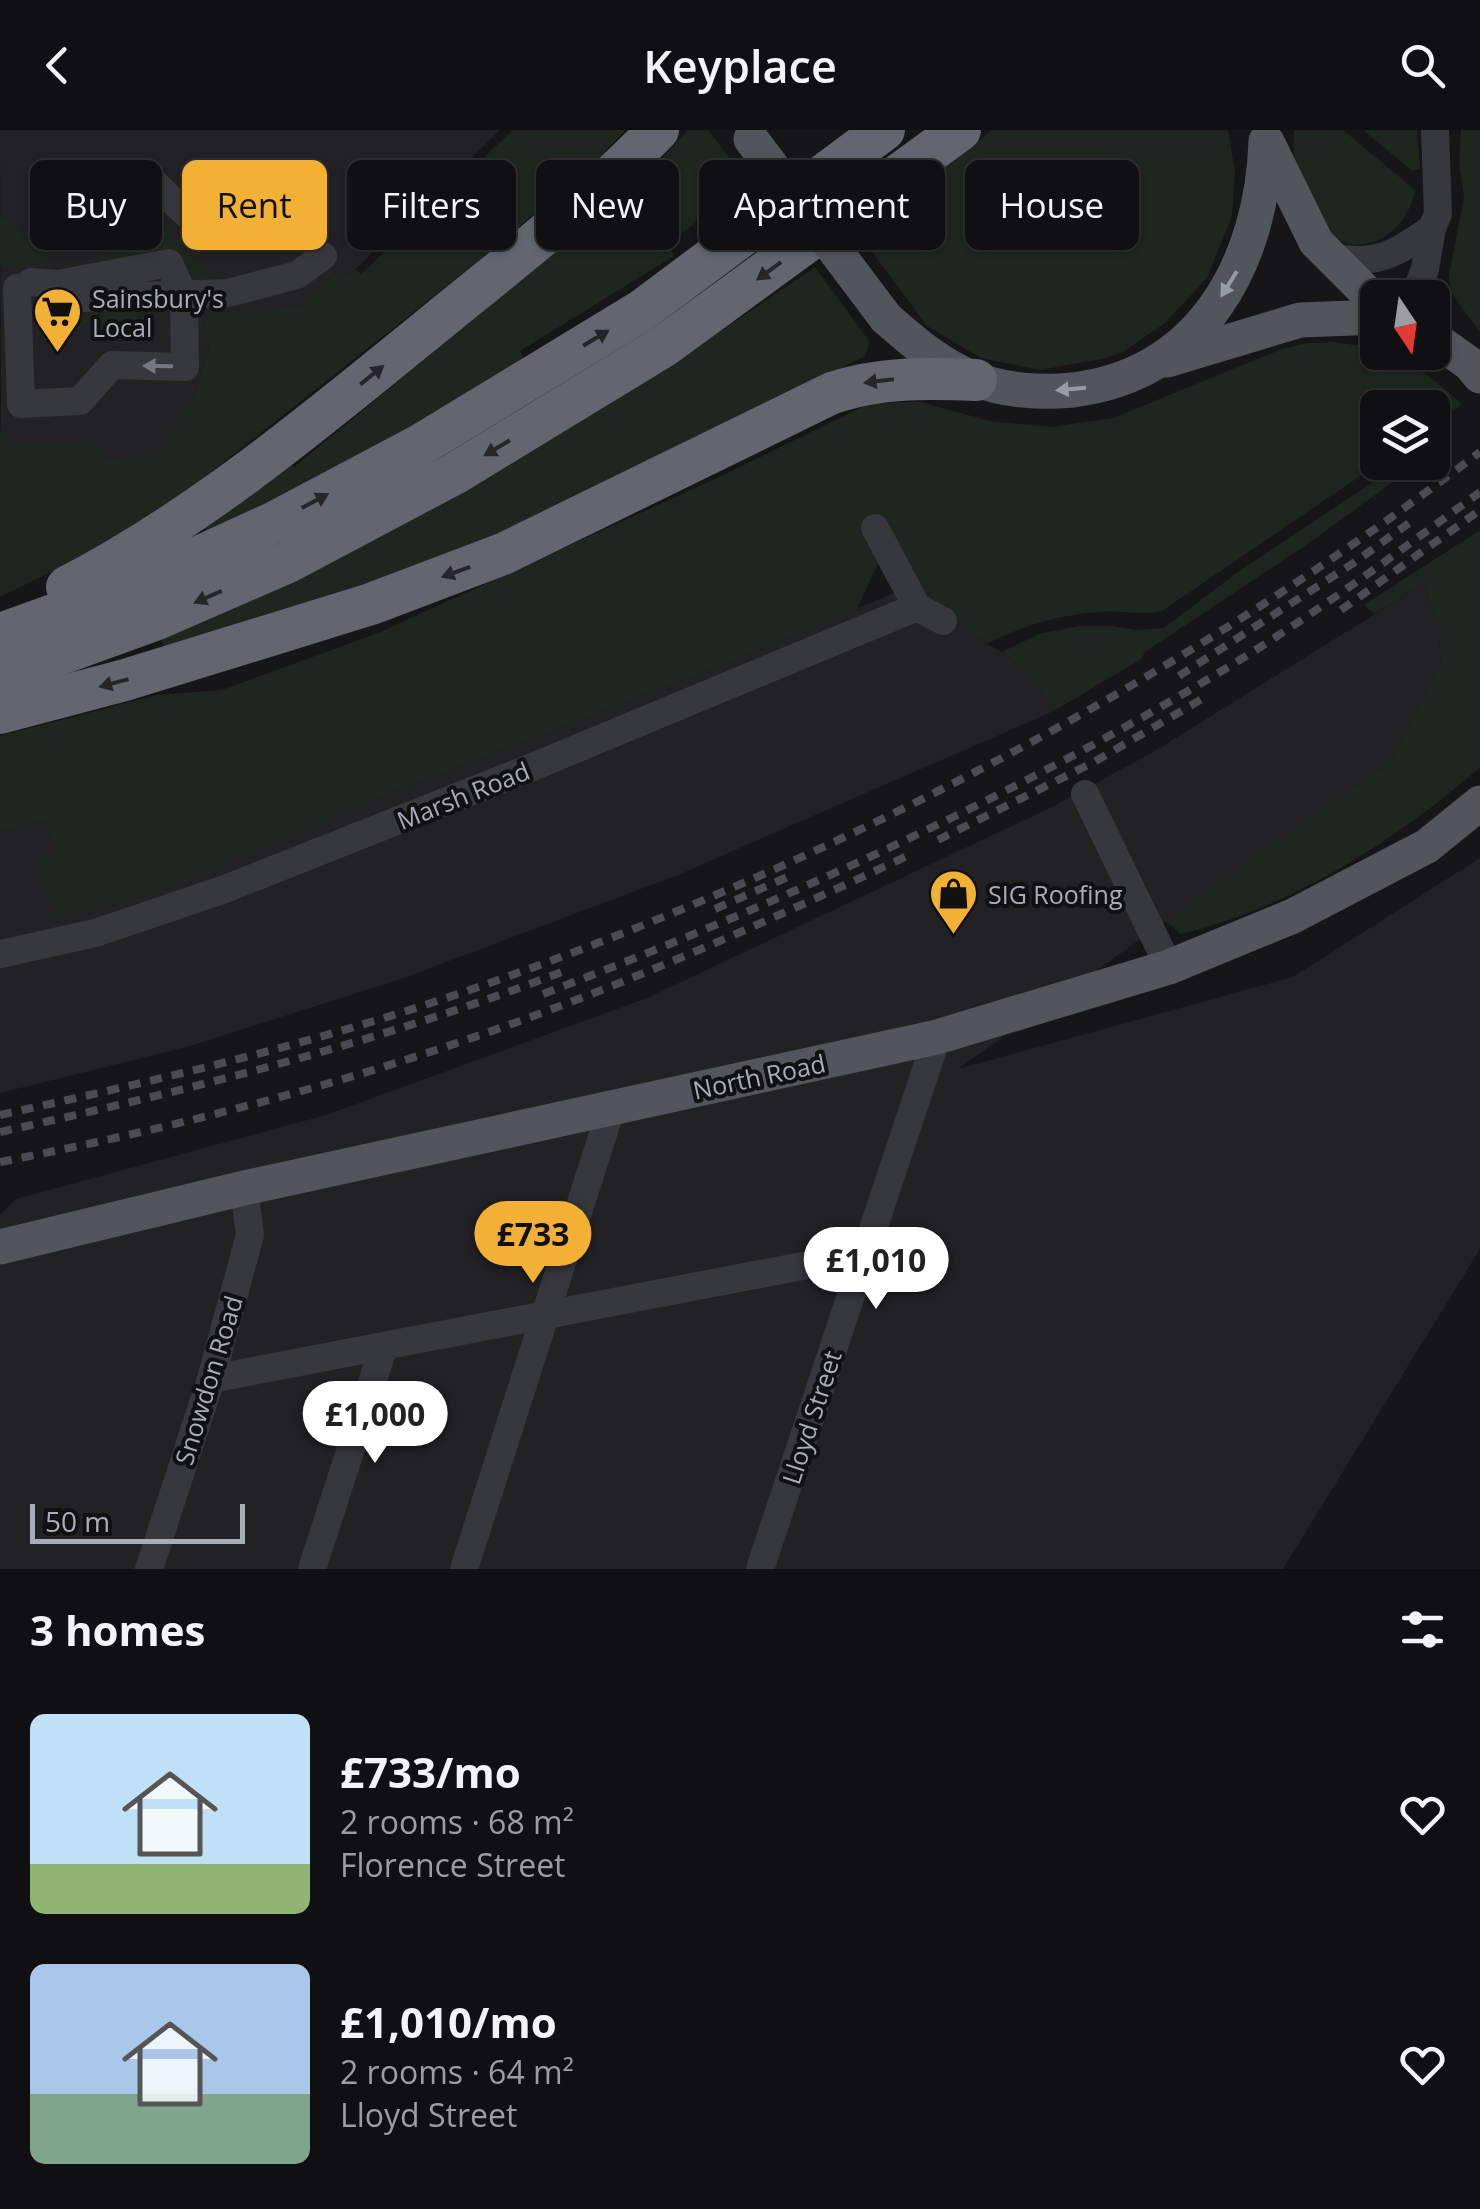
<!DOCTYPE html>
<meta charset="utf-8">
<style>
:root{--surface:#101012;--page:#19191b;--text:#f1f3f6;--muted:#9c9d9f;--line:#303032;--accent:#f2b134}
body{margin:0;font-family:"Open Sans",sans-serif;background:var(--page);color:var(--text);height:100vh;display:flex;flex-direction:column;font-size:38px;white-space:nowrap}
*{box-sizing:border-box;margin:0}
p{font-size:32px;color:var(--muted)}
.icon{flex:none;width:55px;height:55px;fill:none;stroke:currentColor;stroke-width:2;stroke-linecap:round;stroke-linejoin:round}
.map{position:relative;height:1439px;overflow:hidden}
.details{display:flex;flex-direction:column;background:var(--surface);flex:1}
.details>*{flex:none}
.top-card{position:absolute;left:30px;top:30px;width:1420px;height:90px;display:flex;gap:20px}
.needle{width:65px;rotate:167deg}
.fabs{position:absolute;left:1360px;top:150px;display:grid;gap:20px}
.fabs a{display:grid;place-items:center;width:90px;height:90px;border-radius:15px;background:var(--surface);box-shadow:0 2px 8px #0004,0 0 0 2px var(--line);font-size:50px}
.scale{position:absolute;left:30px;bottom:25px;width:215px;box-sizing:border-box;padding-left:10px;border:5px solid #a8adb8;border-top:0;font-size:28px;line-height:35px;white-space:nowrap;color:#a8adb8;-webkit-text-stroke:8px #111113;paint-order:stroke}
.price{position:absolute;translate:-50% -85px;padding:0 22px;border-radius:35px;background:#fff;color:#222;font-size:32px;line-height:65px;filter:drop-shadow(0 2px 5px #0008)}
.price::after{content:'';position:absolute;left:50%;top:60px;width:30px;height:22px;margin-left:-15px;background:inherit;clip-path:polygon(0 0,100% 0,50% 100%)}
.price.active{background:var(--accent);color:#111}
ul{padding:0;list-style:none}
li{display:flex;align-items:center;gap:30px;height:250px;padding:0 30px}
li span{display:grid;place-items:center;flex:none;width:280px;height:200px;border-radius:15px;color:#555}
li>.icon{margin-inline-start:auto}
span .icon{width:120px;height:120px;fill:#fffc;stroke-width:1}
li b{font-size:42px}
h2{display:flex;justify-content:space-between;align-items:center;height:120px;padding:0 30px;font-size:42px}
.pill{padding:0 35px;border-radius:15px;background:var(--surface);box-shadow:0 2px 8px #0004,0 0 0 2px var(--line);font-size:35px;line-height:90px}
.pill.active{background:var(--accent);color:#111}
header{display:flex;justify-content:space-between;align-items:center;height:130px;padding:0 30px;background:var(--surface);font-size:45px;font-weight:600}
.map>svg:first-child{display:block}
</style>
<header><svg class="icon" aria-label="back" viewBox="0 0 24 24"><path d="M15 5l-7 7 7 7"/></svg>Keyplace<svg class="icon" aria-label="search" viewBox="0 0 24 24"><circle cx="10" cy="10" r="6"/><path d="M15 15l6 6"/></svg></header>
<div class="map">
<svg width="1480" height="1439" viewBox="0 0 1480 1439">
<rect width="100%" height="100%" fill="#161618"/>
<g fill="#222225">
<polygon points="0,0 500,0 347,147 339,139 305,175 211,186 204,193 209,215 191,276 165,319 144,332 111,329 87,314 9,314 1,302"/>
<polygon points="916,454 986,514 1002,522 1029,543 1054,581 678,745 401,849 187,917 0,963 0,702 66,686 358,676 699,544"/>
<polygon points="1423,454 1438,492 1441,534 1390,632 958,939 1293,847 1480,728 1480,1119 1283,1439 0,1439 0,1085 16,1069 326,985 647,868 1050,678 1155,621"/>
</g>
<g fill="#1e261f">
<polygon points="513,0 626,0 590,37 472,136 139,399 0,467 0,291 1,302 10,314 87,314 111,329 144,332 165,318 180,282 191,275 209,216 204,193 211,185 304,175 339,139 347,147 355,139 361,144"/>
<path d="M 688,0 L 708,0 L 749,54 L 669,112 L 674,126 L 520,221 L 525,231 C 420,290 318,355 206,400 L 201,395 L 288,332 L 294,337 L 541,134 L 660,30 Z"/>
<polygon points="992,0 1228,0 1235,42 1232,86 1207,148 1165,193 1123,222 1106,228 1040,240 981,228 927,196 859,104"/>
<path d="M 1294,0 L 1343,0 L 1415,60 C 1409,100 1364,133 1327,103 C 1319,97 1296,44 1294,32 C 1293,22 1294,10 1294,0 Z"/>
<polygon points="1363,0 1417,0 1420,39 1411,40"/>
<polygon points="1461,0 1480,0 1480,202 1450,161 1449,145 1464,68 1459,32"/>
<path d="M 98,36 L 105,36 L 119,51 C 114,88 38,149 0,136 L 0,90 L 3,86 L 27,109 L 31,105 L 47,120 L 109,62 L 91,43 Z"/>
<path d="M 155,72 L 164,82 L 162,92 L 174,108 L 181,109 C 193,125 197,146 219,144 L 224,154 L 200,160 L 188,133 L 177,126 L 97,140 L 93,132 L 109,120 Z"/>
<path d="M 815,137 L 870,212 L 865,226 L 532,394 L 387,451 L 166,521 L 161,509 C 249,467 343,429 429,381 C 562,307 689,223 815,137 Z"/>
<polygon points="144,178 137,193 77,195 76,190 38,190 34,185 36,182"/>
<path d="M 1335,212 L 1373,218 C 1380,225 1398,226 1409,233 C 1429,245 1445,259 1462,274 L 1433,295 L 1432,278 L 1378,278 L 1379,333 L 1162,481 C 1142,486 1120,480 1099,482 C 1058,485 1022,496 986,514 L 924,461 L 906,430 L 876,390 L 860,400 L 878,433 L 857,479 L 699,544 L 358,676 L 153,763 L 55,788 L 36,729 L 55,724 L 46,691 L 0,702 L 0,606 L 157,565 L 222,560 L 378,503 L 730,342 L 870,273 L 921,272 L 990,291 L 1051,297 L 1113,288 L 1282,219 L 1307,213 Z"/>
<polygon points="1402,333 1419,333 1309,413 1145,522 1141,529 1054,581 1029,543 1002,522 1039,504 1079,496 1114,496 1135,500 1164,498 1239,441"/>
<path d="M 1480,400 L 1480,637 C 1399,709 1288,779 1181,804 L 1165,791 L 1390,632 L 1441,534 L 1438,492 L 1423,454 L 1374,484 L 1364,475 Z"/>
</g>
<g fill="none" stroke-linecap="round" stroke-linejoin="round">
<g stroke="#37383d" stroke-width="28">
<path d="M 152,51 C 211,107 206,112 287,88"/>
<path d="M 1327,126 C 1374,137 1395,125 1432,98"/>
<polyline points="17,158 21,274 80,271 112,235 185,237 184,166 169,133 58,154 31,152"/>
<polyline points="1414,168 1425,139 1432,98 1438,84 1435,0"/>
<polyline points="53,169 228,163 297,145 323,126"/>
<polyline points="875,398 917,477 943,491"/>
<polyline points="1085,664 1169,837"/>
<polyline points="0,824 95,803 225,759 530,638 917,477"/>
<polyline points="211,1249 865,1124"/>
<polyline points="149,1439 211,1249 250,1105 244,1058"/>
<polyline points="312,1439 384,1216"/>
<polyline points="464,1439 611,979"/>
<polyline points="760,1439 937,907"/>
</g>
<g stroke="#53555c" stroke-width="35">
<polyline points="1267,12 1316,112 1378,174"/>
<path d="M 886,188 C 913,212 941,236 975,249 C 1004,261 1042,263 1073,260 C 1203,244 1262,131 1266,11"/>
<polyline points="1432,207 1470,234 1480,246"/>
<polyline points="1167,230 1300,190 1378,187"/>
<polyline points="0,1117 244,1058 937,907 1169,837 1293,786 1427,716 1480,673"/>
</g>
<g stroke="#63666e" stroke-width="42">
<path d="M 67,457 C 198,389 313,293 427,200 C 506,135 587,74 658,0"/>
<polyline points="0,504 137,455 275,392 422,314 641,181 884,0"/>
<polyline points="0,546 157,489 288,432 454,344 664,216 960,0"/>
<path d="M 0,583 L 125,550 L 371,474 L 503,424 L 832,263 C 880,247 926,248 976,250"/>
</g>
<g stroke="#4a4c52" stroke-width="8" stroke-dasharray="12 10" stroke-linecap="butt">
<polyline points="1341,480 1480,380"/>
<polyline points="1179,546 1352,434 1412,391"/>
<polyline points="938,710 1094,632 1207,566"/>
<polyline points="715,779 792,745"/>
<path d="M 543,864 C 779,774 1010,669 1225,539 C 1314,485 1397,423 1480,362"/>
<path d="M 0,985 C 163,949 326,911 484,855 C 840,730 1179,551 1480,322"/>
<path d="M 0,1002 C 191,960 379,912 562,842"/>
<path d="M 0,1032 C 170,999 341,955 503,897 C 641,848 775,788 907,726"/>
</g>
<polyline stroke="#53555c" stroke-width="35" points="751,9 886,188"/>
</g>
<defs><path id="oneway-solid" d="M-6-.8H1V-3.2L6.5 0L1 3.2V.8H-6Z" transform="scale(2.5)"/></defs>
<g fill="#26262a">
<use href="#oneway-solid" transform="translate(769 141) rotate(144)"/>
<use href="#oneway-solid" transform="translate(596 208) rotate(-31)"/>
<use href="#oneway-solid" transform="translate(372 245) rotate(-39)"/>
<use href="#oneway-solid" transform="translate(879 251) rotate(173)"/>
<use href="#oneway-solid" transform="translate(497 318) rotate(149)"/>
<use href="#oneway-solid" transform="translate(315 371) rotate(-28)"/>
<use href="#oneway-solid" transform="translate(456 442) rotate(160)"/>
<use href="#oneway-solid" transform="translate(208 467) rotate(156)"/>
<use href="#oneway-solid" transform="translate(114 553) rotate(165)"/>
</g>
<g fill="#979ba6">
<use href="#oneway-solid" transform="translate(1229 154) rotate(122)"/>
<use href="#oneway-solid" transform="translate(1071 259) rotate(175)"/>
</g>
<use fill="#757881" href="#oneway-solid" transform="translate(158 236) rotate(-179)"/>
<defs>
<symbol id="supermarket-pin" viewBox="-11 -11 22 30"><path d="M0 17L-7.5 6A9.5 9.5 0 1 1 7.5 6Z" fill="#f2b134" stroke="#111113"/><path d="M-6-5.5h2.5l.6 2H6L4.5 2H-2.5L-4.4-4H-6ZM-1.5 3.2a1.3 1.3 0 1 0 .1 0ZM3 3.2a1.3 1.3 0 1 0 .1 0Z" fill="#111"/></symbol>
<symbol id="shop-pin" viewBox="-11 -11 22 30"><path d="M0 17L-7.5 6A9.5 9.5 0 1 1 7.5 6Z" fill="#f2b134" stroke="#111113"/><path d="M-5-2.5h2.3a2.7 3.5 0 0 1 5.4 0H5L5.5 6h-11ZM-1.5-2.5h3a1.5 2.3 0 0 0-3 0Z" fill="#111"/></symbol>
</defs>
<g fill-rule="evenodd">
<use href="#supermarket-pin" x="30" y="154" width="55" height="75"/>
<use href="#shop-pin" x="926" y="736" width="55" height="75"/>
</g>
<g text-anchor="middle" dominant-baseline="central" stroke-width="8" stroke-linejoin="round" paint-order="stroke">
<g font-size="25" fill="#a8adb8" stroke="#111113" text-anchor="start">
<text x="92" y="168">Sainsbury's<tspan x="92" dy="29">Local</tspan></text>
<text x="988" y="764">SIG Roofing</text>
</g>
<g font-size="25" fill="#a8adb8" stroke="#111113">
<text transform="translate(463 665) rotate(-22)">Marsh Road</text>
<text transform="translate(759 946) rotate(-12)">North Road</text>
<text transform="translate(208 1250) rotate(-73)">Snowdon Road</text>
<text transform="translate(811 1287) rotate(-72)">Lloyd Street</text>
</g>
</g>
</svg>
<div class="fabs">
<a><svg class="needle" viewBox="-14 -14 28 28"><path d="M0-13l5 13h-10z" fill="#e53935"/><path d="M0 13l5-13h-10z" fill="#9c9d9f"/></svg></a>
<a><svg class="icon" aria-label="layers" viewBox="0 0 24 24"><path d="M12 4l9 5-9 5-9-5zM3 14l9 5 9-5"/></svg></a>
</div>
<div class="scale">50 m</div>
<b class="price active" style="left:533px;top:1156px">£733</b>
<b class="price" style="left:876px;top:1182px">£1,010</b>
<b class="price" style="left:375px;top:1336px">£1,000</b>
<div class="top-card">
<a class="pill">Buy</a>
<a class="pill active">Rent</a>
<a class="pill">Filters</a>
<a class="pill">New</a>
<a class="pill">Apartment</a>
<a class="pill">House</a>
</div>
</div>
<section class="details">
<h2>3 homes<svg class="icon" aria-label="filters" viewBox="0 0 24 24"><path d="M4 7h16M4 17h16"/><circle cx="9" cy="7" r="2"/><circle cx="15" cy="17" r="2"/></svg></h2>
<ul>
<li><span style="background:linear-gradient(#bfe0f5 75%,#8fb573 0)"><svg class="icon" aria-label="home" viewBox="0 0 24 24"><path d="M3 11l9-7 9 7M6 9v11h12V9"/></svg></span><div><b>£733/mo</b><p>2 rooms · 68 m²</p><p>Florence Street</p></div><svg class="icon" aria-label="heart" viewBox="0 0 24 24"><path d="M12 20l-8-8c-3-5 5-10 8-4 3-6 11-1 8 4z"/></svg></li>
<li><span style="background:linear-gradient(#a9c7e8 65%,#7fa58c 0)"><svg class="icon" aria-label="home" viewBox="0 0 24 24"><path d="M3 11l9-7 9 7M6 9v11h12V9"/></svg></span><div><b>£1,010/mo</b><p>2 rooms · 64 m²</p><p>Lloyd Street</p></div><svg class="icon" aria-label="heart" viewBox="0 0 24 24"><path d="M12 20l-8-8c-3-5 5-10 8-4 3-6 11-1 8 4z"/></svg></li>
</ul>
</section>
